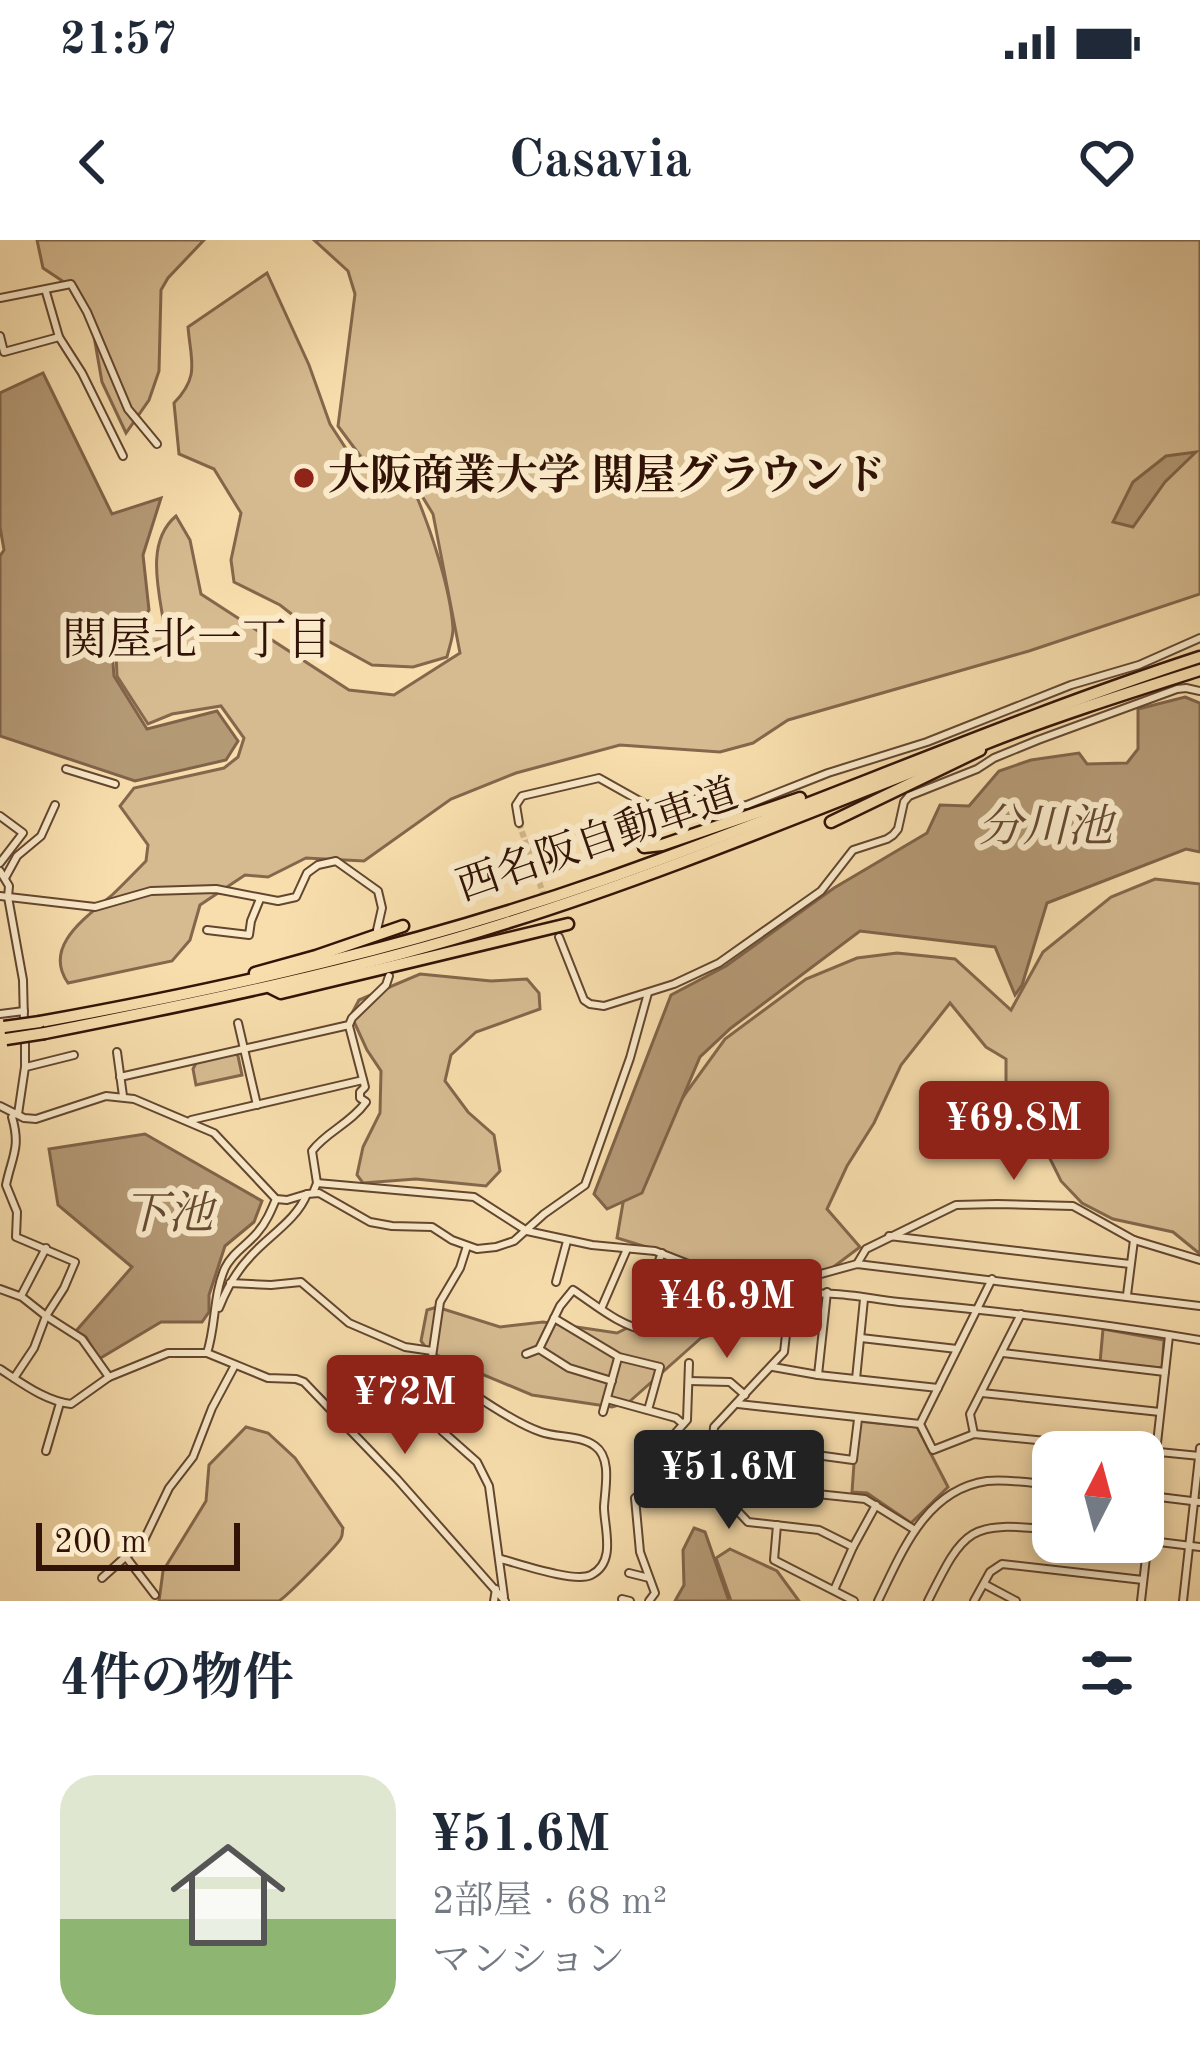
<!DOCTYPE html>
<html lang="ja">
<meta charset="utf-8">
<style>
:root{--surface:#fff;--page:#f6f6f7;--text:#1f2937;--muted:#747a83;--accent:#8f2418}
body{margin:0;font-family:"Old Standard TT","Noto Serif JP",serif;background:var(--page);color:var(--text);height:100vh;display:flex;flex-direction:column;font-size:45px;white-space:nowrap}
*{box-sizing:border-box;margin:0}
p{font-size:39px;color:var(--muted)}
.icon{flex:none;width:66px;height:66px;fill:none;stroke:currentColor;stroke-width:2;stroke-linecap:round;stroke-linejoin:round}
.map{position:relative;height:1361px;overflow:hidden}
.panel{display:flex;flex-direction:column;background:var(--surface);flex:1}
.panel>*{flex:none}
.needle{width:78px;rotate:6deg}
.buttons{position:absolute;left:1032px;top:1191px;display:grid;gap:24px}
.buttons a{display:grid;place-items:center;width:132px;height:132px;border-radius:24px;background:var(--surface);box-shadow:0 6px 18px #0003;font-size:60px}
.scale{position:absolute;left:36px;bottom:30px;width:204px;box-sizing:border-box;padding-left:12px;border:6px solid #311307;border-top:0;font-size:33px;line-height:42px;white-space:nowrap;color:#311307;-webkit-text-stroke:9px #faeaca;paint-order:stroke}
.price{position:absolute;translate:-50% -102px;padding:0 27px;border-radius:12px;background:var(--accent);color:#fff;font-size:39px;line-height:78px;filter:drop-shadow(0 3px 6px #0008)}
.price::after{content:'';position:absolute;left:50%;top:72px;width:36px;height:27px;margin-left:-18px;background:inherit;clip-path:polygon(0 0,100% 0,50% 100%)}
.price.selected{background:#222;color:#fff}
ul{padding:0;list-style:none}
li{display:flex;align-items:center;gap:36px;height:300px;padding:0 60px}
li span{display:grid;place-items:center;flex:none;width:336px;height:240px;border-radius:36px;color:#555}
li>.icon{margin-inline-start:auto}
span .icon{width:144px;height:144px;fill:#fffc;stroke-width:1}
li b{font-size:51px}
h2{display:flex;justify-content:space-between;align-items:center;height:144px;padding:0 60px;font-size:51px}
.status{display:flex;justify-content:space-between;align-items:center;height:84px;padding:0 60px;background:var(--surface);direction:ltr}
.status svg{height:33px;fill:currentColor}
header{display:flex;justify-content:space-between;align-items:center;height:156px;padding:0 60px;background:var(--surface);font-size:54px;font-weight:600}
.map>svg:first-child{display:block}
</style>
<div class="status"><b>21:57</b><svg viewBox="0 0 49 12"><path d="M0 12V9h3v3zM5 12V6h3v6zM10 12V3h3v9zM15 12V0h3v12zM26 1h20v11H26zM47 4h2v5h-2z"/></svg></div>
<header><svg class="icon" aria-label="back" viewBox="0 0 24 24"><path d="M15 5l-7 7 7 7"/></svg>Casavia<svg class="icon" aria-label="heart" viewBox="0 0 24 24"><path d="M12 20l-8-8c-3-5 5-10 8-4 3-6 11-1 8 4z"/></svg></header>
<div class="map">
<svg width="1200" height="1361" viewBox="0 0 1200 1361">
<rect width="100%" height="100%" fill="#f8dead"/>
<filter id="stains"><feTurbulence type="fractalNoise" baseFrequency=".00167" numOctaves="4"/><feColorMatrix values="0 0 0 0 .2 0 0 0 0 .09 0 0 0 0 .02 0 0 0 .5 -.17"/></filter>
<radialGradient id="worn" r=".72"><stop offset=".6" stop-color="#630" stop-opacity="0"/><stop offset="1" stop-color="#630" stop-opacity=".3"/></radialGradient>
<g fill="#d6bb91" stroke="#84674c" stroke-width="3">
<polygon points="37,0 204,0 168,38 161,50 159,131 149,160 126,193 102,142 92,85 67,44 43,28"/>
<path d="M 314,0 L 1200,0 L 1200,354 L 1029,411 L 788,480 L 753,503 L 720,512 L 620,505 L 516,533 L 451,559 L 364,621 L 306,618 L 268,637 L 245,635 L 200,665 L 190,700 L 172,721 L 68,743 C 42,706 87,677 111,656 C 123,645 135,632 146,621 L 148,605 L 120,566 L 134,548 L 224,528 L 238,517 L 244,498 L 221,466 L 172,474 L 148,484 L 117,436 L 116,413 L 164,385 C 159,351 145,302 176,276 L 190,300 L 201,354 L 349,450 L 394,455 L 460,413 L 433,274 L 414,243 L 364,221 L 338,186 L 355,54 L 348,31 Z"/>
<path d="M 267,33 L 309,125 L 330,184 L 358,227 L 413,248 C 429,284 451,349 453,389 C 453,398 449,408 447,417 L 413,427 L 372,425 L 321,397 L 280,365 L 234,342 L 231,320 L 241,273 L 214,229 L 179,214 L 174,163 C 200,136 191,122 188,87 Z"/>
<polygon points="1155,639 1200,644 1200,1014 1173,992 1113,979 1082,963 1061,941 1024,866 1006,848 1006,819 986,807 950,763 901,825 874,883 847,926 827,969 860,1007 764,1079 701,1098 629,1162 612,1167 532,1155 429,1112 421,1101 427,1070 437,1067 500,1087 543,1082 617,1093 671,1066 703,1036 670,1014 617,998 624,957 653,902 688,850 725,799 806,739 857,718 897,713 955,719 1011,770 1043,712 1111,657"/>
<polygon points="420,734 491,741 527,739 539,753 540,769 476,792 451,815 445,841 468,872 494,895 500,931 486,946 416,939 363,943 357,935 363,907 380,873 381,831 367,810 351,775 359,760"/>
<polygon points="235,813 238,816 242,835 196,845 193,829 197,821"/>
<polygon points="1103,1089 1164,1100 1162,1128 1100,1123"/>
<polygon points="857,1181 917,1187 948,1247 911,1283 867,1253 852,1252"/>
<path d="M 246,1187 L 268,1193 L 295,1218 L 343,1288 C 342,1291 343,1295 341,1298 C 338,1305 287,1356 279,1361 L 159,1361 L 163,1331 L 206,1261 L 209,1225 Z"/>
<polygon points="730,1309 777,1331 799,1361 731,1361 716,1318"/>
</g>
<g fill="#b49975" stroke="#806349" stroke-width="3">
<polygon points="43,133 112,274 161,258 143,315 149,370 126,402 112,410 114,436 147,489 217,471 238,501 226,520 135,541 0,496 0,316 4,310 0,287 0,153"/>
<polygon points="1196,212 1165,242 1133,287 1113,282 1133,242 1166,216"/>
<polygon points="1185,457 1200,463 1200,612 1186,609 1047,663 1022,745 1015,755 995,707 860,691 731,788 700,817 642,953 607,969 594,954 671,755 726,726 834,648 927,593 940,565 969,566 999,531 1031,520 1079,513 1087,524 1127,523 1138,509 1138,469"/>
<polygon points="145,894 262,961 254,982 225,1006 209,1055 209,1072 202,1082 161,1082 99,1119 86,1097 76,1091 132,1027 58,965 49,909"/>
<polygon points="694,1288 705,1292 729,1361 675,1361 684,1345 683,1310"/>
</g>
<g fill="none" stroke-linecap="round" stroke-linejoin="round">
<polyline stroke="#d0b58c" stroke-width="6" stroke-dasharray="6 3" stroke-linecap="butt" points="519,583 545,659"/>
<defs>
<g id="minor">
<polyline points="46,52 59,97 82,133 123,216"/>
<polyline points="0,58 71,44 87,72 128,169 157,204"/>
<polyline points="0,96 4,112 59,97"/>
<polyline points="66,529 115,544"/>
<polyline points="0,576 23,593 0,623"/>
<polyline points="519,583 516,565 522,556 599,538 647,565 692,551 704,553 719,565 731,567 747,565 828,533 927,502 1071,445 1139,425 1200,398"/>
<polyline points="0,631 9,646 8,657 23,740 24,782"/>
<polyline points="5,638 17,616 41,596 55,565"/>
<polyline points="0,656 95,667 151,651 216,649 278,661 296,657 307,633 318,625 336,621 378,651 382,668 377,690"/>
<polyline points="207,690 249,695 251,681 260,659"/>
<polyline points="559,697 584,760 590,764 604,766 674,744 719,723 821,651 853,610 887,599 893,595 898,589 904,562 909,556 977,529 994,518 1038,500 1177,449 1186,448 1200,451"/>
<polyline points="0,774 24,771"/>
<polyline points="238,783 257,865"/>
<polyline points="117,812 123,856"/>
<polyline points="26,827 74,815"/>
<polyline points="120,837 349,785 352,778 386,745 389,736"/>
<polyline points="0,866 24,878 36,879 106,856 134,859 214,893 276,959 287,960 307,954 319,953 370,982 392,986 432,987 452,1000 477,1009 496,1007 514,1001 544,974 585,945 630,818 648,753"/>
<path d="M 15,873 L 12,877 C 21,908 12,916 6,945 L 17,972 L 16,997 L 75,1022 L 64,1048 L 46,1076 L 82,1099 L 109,1137"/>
<polyline points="18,874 25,827 25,795"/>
<polyline points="191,880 363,840"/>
<polyline points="317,943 474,957 527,991 592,1005 655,1011 701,1029 799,1040 857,1024 1200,1066"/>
<path d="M 313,953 L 317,943 L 312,911 C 326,892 350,884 366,862 L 360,858 L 360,852 L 365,847 L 349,786"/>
<polyline points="889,996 1130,1024"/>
<polyline points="467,1006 460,1028 440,1062 428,1144 428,1166 442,1191 477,1222 489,1246 504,1357"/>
<polyline points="857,1024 866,1009 956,965 997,964 1073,966 1134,1000 1200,1020"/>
<polyline points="556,1042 567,1001"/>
<polyline points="230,1043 271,1045 301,1042 349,1083 405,1107 432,1111"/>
<polyline points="0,1049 22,1057 46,1076 34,1108 14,1138"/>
<polyline points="1127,1055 1134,1000"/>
<polyline points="21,1056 46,1008"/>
<path d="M 219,1068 C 226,1050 236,1032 249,1018 C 268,996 296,981 307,954"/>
<polyline points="601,1069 627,1009"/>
<polyline points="554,1078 619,1117 660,1127 648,1170"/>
<polyline points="861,1098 957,1109"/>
<path d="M 539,1109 L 560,1066 L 573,1050 C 597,1066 620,1086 648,1091 L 654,1073 L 640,1068 L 662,1013"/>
<path d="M 207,1113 C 216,1086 213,1055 225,1028 C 233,1012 246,1006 257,993 C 266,983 271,971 276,959"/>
<polyline points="1003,1113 1165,1132"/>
<polyline points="526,1114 539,1109 569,1128 612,1141"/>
<path d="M 430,1124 C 459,1144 509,1181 541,1192 C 558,1198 580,1195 595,1206 C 612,1218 605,1248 604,1267 C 604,1288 617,1322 591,1335 C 575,1343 520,1324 501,1319"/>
<polyline points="773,1127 818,1135 938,1148"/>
<path d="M 0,1129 C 22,1143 45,1161 71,1164 L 109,1137 L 168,1113 L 207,1113 L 268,1138 L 296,1139 L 304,1142 L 397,1239 L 505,1361"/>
<polyline points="818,1135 827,1052"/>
<polyline points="856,1139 864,1059"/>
<polyline points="689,1141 730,1142 745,1155"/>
<polyline points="982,1153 1160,1172"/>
<polyline points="607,1159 676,1178 683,1184"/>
<polyline points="738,1164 920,1184"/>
<polyline points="603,1172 618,1118"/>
<polyline points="920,1184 933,1210 974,1194 1200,1216"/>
<polyline points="920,1184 992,1039"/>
<polyline points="974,1194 970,1174 1021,1074"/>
<polyline points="713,1201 853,1220 858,1179"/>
<polyline points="46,1211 60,1163"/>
<polyline points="674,1211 712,1216"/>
<polyline points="1156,1212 1169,1096"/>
<polyline points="713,1243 865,1259 915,1290"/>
<polyline points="1143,1255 1200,1262"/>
<polyline points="777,1285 774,1320 854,1361"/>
<polyline points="1044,1287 1052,1201"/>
<polyline points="1143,1300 1200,1307"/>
<path d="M 853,1307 L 819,1290 L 748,1282 L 710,1242 L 714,1187 L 784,1112 L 790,1059 C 826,1047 862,1058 899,1062 C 999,1071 1100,1083 1200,1100"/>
<polyline points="126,1317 155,1355"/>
<polyline points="629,1333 649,1338"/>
<polyline points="102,1338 144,1300 169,1248 193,1217 212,1168 235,1125"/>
<polyline points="984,1344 1016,1361"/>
<polyline points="834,1350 853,1307 876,1265"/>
<polyline points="622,1359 630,1361"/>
<polyline points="494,1361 496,1349"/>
<polyline points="649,1361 655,1353 640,1312 635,1258 667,1231 672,1211 669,1206 671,1198 687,1180 689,1123"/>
<path d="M 878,1361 C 902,1312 925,1250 987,1241 C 1009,1239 1031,1243 1053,1245"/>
<path d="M 928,1361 C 965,1287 969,1281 1053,1290"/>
<polyline points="974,1361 990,1332 1002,1324 1143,1340"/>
<polyline points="1141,1361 1148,1300"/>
<polyline points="1183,1361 1200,1208"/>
</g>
<g id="highway">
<polyline points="831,582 980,510"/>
<polyline points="644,607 662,605 800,558"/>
<polyline points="255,733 316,716 403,686"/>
<polyline points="271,748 281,753 568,684"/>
<path d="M 40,782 C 234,747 417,705 603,640 C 804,570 998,483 1200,417"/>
<path d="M 45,793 C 201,762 355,731 506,683 C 669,632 825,565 984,504 C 1055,476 1128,453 1200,430"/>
</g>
</defs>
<use href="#minor" stroke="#634630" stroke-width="10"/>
<use href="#highway" stroke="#311307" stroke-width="15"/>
<use href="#minor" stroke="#faeaca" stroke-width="6"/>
<use href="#highway" stroke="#f8dead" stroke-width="10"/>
<defs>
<g id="highway-bridge">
<polyline points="4,787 40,782"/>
<polyline points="6,799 45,793"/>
</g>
</defs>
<use href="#highway-bridge" stroke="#311307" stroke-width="15" stroke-linecap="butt"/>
<use href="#highway-bridge" stroke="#f8dead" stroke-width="10"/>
</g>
<circle fill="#8f2418" stroke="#faeaca" stroke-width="4.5" cx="304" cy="238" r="12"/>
<g text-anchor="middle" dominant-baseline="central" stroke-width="12" stroke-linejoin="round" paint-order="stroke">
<g font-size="42" font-weight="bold" fill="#311307" stroke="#faeaca" text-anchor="start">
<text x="328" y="238">大阪商業大学 関屋グラウンド</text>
</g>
<g font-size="42" fill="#311307" stroke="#faeaca">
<text transform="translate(598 602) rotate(-19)">西名阪自動車道</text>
</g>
<g font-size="45" fill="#311307" stroke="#faeaca">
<text x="197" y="402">関屋北一丁目</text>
</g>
<g font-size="45" font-style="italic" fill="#654933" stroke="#faeaca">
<text x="1045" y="589">分川池</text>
<text x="168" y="976">下池</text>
</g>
</g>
<rect width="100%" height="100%" filter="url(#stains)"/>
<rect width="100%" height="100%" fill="url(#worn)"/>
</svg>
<div class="buttons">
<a><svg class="needle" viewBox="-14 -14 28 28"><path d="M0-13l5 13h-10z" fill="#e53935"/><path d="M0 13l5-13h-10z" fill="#747a83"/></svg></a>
</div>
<div class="scale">200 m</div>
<b class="price" style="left:1014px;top:943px">¥69.8M</b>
<b class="price" style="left:727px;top:1121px">¥46.9M</b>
<b class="price" style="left:405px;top:1217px">¥72M</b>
<b class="price selected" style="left:729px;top:1292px">¥51.6M</b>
</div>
<section class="panel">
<h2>4件の物件<svg class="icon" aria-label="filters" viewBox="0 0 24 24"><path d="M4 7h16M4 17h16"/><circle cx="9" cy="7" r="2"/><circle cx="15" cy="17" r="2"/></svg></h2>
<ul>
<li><span style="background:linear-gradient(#dfe7d0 60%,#8fb573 0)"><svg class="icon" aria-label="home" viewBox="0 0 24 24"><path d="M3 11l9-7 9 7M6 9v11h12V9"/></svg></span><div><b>¥51.6M</b><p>2部屋 · 68 m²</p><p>マンション</p></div></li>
</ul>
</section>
